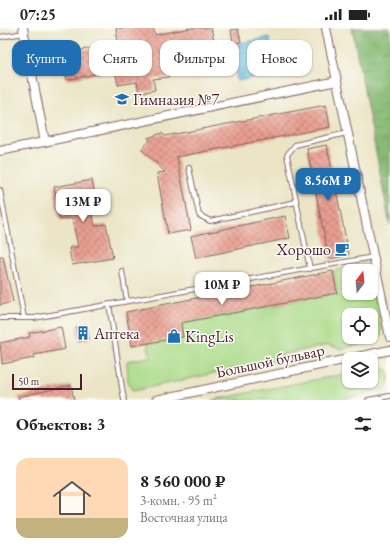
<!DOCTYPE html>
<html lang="ru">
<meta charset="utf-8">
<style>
:root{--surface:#fff;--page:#f6f6f6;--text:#222;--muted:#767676;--line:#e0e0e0;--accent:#1f6fb2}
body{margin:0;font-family:"EB Garamond",serif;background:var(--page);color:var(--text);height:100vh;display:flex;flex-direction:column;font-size:15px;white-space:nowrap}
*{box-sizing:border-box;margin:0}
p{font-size:13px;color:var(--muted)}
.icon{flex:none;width:22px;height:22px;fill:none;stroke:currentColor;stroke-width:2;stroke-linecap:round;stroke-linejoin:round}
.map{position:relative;height:372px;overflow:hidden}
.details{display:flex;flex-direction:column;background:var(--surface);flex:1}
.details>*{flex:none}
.top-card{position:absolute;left:12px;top:12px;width:366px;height:36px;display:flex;gap:8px}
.needle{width:26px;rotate:16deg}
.controls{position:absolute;left:342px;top:236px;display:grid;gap:8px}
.controls a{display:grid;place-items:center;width:36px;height:36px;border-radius:8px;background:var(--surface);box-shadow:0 1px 3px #0004;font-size:20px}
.scale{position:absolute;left:12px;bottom:10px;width:70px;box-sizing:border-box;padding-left:4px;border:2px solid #4a1f2b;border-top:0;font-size:11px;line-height:14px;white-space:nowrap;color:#4a1f2b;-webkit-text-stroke:3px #fdfcf7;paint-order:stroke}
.price{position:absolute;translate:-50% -34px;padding:0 9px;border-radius:8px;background:#fff;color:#222;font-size:13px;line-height:26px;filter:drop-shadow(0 1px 2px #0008)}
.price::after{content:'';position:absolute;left:50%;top:24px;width:12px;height:9px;margin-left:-6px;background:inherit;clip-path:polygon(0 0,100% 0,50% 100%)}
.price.active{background:var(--accent);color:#fff}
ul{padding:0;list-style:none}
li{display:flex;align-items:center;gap:12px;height:100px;padding:0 16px}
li+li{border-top:1px solid var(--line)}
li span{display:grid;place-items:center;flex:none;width:112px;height:80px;border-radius:12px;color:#555}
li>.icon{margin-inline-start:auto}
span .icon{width:48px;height:48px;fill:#fffc;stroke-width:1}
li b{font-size:17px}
h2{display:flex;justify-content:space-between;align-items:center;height:48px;padding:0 16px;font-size:17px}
.pill{padding:0 14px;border-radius:12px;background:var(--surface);box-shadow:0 1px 3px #0004;font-size:14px;line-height:36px}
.pill.active{background:var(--accent);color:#fff}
.status{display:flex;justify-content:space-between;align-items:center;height:28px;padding:0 20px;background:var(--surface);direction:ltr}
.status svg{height:11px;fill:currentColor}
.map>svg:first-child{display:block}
</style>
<div class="status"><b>07:25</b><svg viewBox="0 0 49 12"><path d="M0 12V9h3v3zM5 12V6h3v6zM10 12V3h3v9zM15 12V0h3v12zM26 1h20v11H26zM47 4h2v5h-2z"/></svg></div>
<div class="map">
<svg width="390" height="372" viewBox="0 0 390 372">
<defs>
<pattern id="forest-crowns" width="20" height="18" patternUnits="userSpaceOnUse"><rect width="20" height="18" fill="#87ba74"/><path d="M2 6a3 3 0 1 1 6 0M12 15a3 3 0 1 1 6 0" fill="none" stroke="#70975f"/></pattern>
<pattern id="water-ripples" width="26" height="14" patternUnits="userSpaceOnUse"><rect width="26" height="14" fill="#54b4d2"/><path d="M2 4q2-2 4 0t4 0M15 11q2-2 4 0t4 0" fill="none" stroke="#4892ab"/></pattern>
<pattern id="building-cross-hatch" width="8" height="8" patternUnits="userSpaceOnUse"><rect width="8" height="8" fill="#e99f90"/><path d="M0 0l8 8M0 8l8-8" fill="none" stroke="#bf8176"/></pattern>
</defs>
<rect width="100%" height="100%" fill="#fdfcf7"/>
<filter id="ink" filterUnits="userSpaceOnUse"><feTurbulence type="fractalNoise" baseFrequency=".025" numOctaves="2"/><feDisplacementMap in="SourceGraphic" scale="8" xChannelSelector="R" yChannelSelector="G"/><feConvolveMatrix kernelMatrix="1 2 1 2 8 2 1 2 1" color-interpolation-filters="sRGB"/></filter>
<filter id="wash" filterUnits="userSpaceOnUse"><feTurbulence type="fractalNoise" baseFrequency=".012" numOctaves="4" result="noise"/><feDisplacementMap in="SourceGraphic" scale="16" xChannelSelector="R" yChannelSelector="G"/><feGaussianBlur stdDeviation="0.9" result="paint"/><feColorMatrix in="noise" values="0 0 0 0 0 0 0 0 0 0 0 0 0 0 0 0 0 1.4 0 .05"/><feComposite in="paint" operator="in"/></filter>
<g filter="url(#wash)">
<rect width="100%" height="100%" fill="#ebe5c6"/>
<g fill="#aada88" stroke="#7a7c5a" fill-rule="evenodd">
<path d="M 366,234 L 368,243 L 349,243 L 349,265 L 371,265 L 371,254 L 382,301 L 381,308 L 376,313 L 341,321 L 328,317 L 281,327 L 275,332 L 133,363 L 128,356 L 127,333 L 150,329 L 148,315 L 181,295 L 337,265 L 333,243 ZM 349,287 L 371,287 L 371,309 L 349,309 Z"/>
<path d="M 381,340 L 387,342 C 390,351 390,355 383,362 L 337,372 L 212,372 L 349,345 L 349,353 L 371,353 L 371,341 Z"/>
</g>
<polygon fill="url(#forest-crowns)" stroke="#686c50" points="352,0 390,0 390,197"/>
<polygon fill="url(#water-ripples)" stroke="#4f6a7e" points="269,9 276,45 237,53 230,17"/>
<g id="blocks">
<g fill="url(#building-cross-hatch)">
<polygon points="116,0 153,0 155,7 191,0 211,0 216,22 167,32 169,49 153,51 155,62 139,65 137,54 118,57 115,42 67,52 61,26 118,15"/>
<polygon points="238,1 241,14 233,15 231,2"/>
<polygon points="326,77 330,99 177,129 191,202 168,206 157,145 165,144 141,121 150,113 148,110 162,105 165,108"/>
<polygon points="327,117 349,227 329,231 307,121"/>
<polygon points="92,152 95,168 89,169 95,198 106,196 113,230 72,237 69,220 78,219 72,190 60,192 54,159"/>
<polygon points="285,188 290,210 196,230 191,208"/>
<polygon points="0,229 3,229 13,274 0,277"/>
<polygon points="333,243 337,265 181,295 183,309 132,318 126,284"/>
<polygon points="87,297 89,311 79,313 76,299"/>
<polygon points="61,299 65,321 34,327 34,330 2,336 0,315 30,309 29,305"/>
<polygon points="71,357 74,372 19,372 18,369"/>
</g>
</g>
</g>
<g filter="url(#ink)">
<use href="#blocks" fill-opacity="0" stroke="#826461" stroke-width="1"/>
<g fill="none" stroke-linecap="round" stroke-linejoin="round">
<defs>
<g id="service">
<polyline points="0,9 24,5"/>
<polyline points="189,140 199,187 210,193 296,174"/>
<polyline points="0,162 24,290"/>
<polyline points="310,241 287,127 295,117 347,105"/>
<polyline points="122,243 127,273"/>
<polyline points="109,276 124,372"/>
<polyline points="0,290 34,290 373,229"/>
<polyline points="368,372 390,368"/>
</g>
<g id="minor">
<polyline points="23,0 45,114"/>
<polyline points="326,0 390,309"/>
<polyline points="0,123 337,53"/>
<polyline points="156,372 390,322"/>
</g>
</defs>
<use href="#service" stroke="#826461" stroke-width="6"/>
<use href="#minor" stroke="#826461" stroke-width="10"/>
<use href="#service" stroke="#fff" stroke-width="4"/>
<use href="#minor" stroke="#fff" stroke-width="8"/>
</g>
</g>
<defs>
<symbol id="school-bare" viewBox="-9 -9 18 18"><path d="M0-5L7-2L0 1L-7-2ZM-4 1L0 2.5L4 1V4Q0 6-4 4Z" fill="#1f6fb2" stroke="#fdfcf7" stroke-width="2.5" paint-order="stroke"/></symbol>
<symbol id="cafe-bare" viewBox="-9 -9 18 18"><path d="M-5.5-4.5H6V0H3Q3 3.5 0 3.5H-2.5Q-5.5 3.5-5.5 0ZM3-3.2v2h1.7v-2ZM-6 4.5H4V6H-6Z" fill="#1f6fb2" stroke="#fdfcf7" stroke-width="2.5" paint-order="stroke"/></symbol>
<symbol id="building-bare" viewBox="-9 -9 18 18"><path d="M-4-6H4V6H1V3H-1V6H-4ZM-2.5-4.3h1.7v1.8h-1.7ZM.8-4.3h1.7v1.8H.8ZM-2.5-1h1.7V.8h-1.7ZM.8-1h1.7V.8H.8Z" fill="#1f6fb2" stroke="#fdfcf7" stroke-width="2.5" paint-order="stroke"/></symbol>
<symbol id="shop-bare" viewBox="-9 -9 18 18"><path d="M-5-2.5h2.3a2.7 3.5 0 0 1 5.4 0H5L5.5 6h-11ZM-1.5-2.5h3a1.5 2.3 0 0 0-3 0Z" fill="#1f6fb2" stroke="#fdfcf7" stroke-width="2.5" paint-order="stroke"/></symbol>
</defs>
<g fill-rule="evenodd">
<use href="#school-bare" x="112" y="61" width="20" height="20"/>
<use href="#cafe-bare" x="332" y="211" width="20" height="20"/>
<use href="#building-bare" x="73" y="295" width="20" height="20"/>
<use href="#shop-bare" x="164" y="298" width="20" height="20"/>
</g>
<g text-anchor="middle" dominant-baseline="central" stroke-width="3" stroke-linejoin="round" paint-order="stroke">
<g font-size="16" fill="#4a1f2b" stroke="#fdfcf7" text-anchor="start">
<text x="133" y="71">Гимназия №7</text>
<text x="331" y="221" text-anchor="end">Хорошо</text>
<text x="94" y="305">Аптека</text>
<text x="185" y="308">KingLis</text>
</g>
<g font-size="16" fill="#4a1f2b" stroke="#fdfcf7">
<text transform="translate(270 333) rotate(-12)">Большой бульвар</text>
</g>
</g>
</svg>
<div class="controls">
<a><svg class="needle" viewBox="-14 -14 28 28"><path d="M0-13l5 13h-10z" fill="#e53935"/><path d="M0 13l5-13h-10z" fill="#767676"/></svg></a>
<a><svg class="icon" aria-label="locate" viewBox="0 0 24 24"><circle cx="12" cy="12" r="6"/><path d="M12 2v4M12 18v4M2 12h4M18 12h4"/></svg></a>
<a><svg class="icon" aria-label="layers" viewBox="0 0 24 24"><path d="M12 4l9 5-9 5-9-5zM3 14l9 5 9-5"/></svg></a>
</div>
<div class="scale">50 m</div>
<b class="price active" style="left:328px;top:174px">8.56M ₽</b>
<b class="price" style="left:83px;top:195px">13M ₽</b>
<b class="price" style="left:222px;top:278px">10M ₽</b>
<div class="top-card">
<a class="pill active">Купить</a>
<a class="pill">Снять</a>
<a class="pill">Фильтры</a>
<a class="pill">Новое</a>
</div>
</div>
<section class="details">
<h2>Объектов: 3<svg class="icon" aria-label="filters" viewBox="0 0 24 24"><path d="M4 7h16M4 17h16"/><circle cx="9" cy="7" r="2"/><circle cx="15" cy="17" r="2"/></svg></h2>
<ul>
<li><span style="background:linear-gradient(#ffd9b3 75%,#c2b280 0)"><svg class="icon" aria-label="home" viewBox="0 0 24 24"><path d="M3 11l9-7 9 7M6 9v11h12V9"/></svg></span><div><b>8 560 000 ₽</b><p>3-комн. · 95 m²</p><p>Восточная улица</p></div></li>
</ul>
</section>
